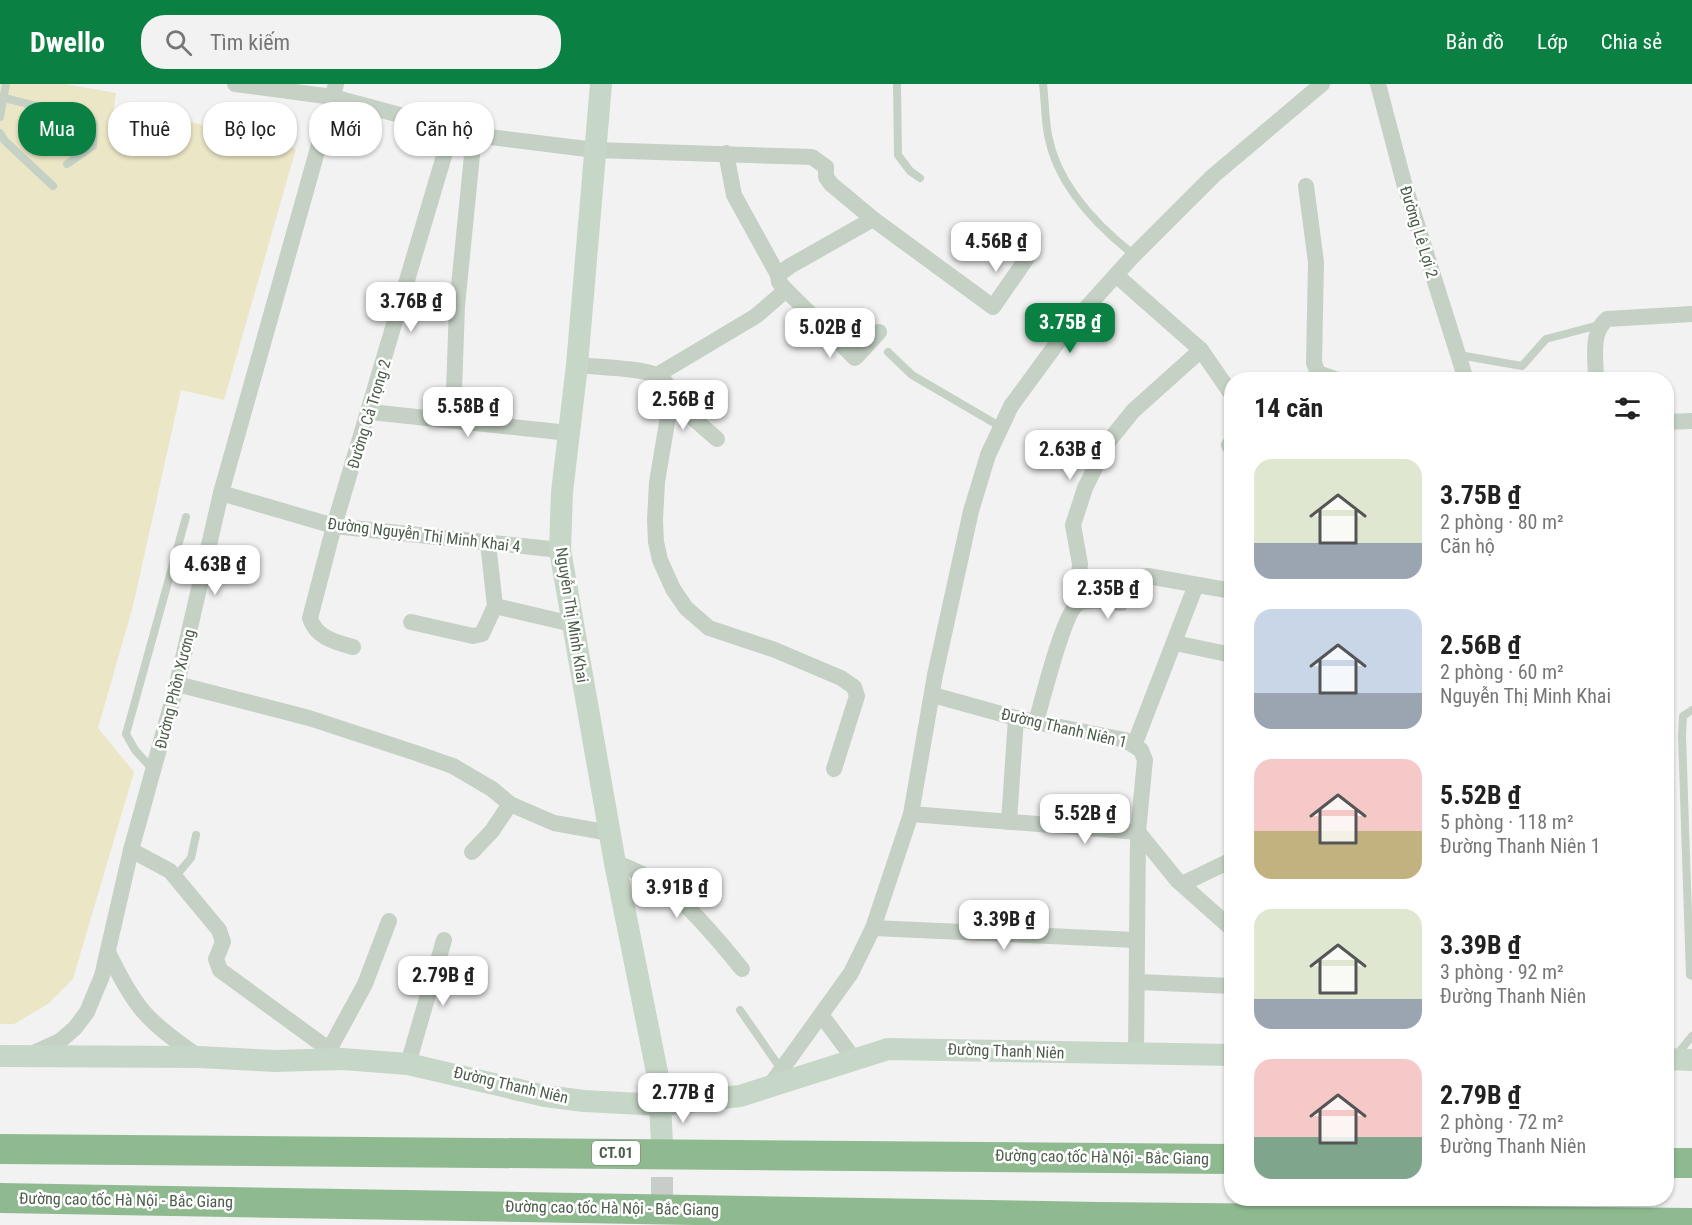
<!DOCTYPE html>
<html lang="vi">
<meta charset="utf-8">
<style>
:root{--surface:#fff;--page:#f2f2f2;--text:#222;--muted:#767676;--accent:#0b8043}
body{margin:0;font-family:"Roboto Condensed",sans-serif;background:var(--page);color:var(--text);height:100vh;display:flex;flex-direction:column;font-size:22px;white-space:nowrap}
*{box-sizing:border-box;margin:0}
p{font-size:20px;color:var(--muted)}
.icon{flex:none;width:33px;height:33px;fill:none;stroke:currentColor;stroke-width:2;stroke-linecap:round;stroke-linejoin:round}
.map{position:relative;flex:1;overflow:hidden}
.details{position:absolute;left:1224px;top:288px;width:450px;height:834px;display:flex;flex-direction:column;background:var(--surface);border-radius:24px;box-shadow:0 2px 4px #0004}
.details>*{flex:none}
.hud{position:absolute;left:18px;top:18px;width:570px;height:54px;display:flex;gap:12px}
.price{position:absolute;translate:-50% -51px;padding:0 14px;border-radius:12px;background:#fff;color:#222;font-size:20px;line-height:39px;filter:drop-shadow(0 2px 3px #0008)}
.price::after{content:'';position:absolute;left:50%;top:36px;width:18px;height:14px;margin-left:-9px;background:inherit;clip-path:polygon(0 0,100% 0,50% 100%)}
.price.active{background:var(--accent);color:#fff}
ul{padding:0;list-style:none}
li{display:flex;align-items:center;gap:18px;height:150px;padding:0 30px}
li span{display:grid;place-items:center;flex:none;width:168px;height:120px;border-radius:18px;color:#555}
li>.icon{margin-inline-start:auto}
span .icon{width:72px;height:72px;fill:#fffc;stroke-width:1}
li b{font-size:26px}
h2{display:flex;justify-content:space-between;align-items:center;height:72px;padding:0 30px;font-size:26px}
.pill{padding:0 21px;border-radius:24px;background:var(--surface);box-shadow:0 2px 4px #0004;font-size:21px;line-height:54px}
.pill.active{background:var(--accent);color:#fff}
header{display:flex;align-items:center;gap:36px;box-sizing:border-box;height:84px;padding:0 30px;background:var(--accent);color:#fff}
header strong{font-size:28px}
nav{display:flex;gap:33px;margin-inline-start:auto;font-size:21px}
.search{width:420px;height:54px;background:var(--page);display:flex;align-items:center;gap:15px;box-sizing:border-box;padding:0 21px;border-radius:24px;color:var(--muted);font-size:22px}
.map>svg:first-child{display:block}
</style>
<header>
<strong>Dwello</strong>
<div class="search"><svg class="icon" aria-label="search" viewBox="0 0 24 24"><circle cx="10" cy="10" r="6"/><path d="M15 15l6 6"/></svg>Tìm kiếm</div>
<nav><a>Bản đồ</a><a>Lớp</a><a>Chia sẻ</a></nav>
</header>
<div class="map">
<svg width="1692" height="1141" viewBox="0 0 1692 1141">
<rect width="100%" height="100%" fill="#f3f2f3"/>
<polygon fill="#ebe6c6" points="0,0 65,0 116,9 111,44 138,52 144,26 296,65 224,316 181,306 133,522 98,644 134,688 73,895 48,920 14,940 0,940"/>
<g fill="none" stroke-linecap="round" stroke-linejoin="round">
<polyline stroke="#c9cdc9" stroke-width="22" stroke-dasharray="22 11" stroke-linecap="butt" points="662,1060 662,1137"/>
<g stroke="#c5d1c4" stroke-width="8">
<polyline points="897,0 898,71 910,87 920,94"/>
<path d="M 1043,0 C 1045,17 1045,35 1048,51 C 1057,101 1096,141 1134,171"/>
<polyline points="0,13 92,36 94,40 93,62 67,80"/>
<polyline points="0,33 6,0"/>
<polyline points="0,49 4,56 53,102"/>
<polyline points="403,215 457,222"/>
<polyline points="888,268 912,291 1001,343"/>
<polyline points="1459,271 1522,282 1546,255 1599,241"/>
<polyline points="1692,626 1683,632 1682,652 1690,891 1692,892"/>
<polyline points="154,687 135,666 126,650 186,433"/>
<polyline points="175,793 191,774 196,751"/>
<polyline points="740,926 781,985"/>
<polyline points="1675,973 1692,952"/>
</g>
<g stroke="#c5d1c4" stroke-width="16">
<polyline points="235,0 333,13 474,51 595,66 812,73 826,83 826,93 831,100 873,135 993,223 1027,174"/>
<polyline points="1378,0 1404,99 1466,296"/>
<polyline points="726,69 734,111 778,191"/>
<polyline points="1306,102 1316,178 1314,279 1318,289 1338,296"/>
<polyline points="1116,191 1201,266 1232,311"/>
<polyline points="786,206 855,274 879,248"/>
<path d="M 577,281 C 595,283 645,284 658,292 C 667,297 671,306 671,315 L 657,398 L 655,436 L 656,458 L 660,476 L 673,505 L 686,524 L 709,544 L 775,566 L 841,594 L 854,603 L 857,612 L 834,685"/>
<polyline points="657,291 756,232 786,206 779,198 778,191 790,182 873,135"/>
<path d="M 1596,296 C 1596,275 1590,249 1607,235 L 1692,230"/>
<polyline points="671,315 717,355"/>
<polyline points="370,328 569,349"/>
<polyline points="453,335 457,222 474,51"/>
<polyline points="1666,338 1692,337"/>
<polyline points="1232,358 1229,361 1232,367"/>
<polyline points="221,409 334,442 560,466"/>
<polyline points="1076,520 1080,480 1073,441 1085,404 1108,358 1133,327 1201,266"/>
<polyline points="495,522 572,540"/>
<polyline points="411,538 473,552 482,550 495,522 488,459"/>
<polyline points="1175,559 1232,571"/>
<path d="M 353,563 C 336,558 316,554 310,534 L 334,442 L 452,45"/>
<polyline points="177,600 309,634 416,669 453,682 492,705 510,720 554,739 610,749"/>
<polyline points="933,611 1016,634 1125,656 1141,666 1145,676 1138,748 1136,971"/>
<path d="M 1036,638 C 1042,618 1064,526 1079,519 C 1090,514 1108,518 1121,519 L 1140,493 L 1148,492 L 1232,507"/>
<polyline points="1135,659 1196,501"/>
<polyline points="911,730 1138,748 1177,796 1232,845"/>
<polyline points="1009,738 1016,634"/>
<polyline points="131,766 170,787 219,846 223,858 216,875 220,886 342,975"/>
<polyline points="472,768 492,747 510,720"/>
<path d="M 615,779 C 672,797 705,840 742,885"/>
<polyline points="1182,800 1232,776"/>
<polyline points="873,844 1136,856"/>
<path d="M 108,868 C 135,925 148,938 199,973"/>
<polyline points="1138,898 1232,902"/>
<polyline points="822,932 854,975"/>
<polyline points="329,966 365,900 389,837"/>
<polyline points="31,970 60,957 75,944 87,928 102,892 131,766 177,600 221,409 336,0"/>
<polyline points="408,980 444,856"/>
<polyline points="769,1003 851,889 873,844 911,730 935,591 971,427 988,371 1011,322 1069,243 1134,171 1213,92 1322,0"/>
</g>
<g stroke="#c7d7c7" stroke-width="22">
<polyline points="601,0 577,281 562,408 560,466 615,779 659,998 662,1060"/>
<polyline points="0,972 199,973 275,977 342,975 408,980 545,1012 584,1017 662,1021 740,1012 888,965 1232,971"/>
<polyline points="1666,975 1692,976"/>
</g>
<g stroke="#8fba90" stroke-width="30">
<polyline points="0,1065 1232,1075"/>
<polyline points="1666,1079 1692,1079"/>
<polyline points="0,1114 1099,1133 1692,1139"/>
</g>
</g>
<g text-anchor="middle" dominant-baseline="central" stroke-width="5" stroke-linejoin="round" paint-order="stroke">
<rect fill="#fff" stroke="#828e81" stroke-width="1.5" x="592" y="1057" width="48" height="24" rx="4.5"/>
<g font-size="15" font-weight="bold" fill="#4c5d4b">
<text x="616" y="1069">CT.01</text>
</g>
<g font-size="16" fill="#4c5d4b" stroke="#fff">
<text transform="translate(1419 148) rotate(73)">Đường Lê Lợi 2</text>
<text transform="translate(369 330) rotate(-73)">Đường Cả Trọng 2</text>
<text transform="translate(424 451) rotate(7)">Đường Nguyễn Thị Minh Khai 4</text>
<text transform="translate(572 531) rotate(81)">Nguyễn Thị Minh Khai</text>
<text transform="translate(175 605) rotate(-76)">Đường Phồn Xương</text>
<text transform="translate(1064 644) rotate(13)">Đường Thanh Niên 1</text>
<text transform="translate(1006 967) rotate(2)">Đường Thanh Niên</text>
<text transform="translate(511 1001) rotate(13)">Đường Thanh Niên</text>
<text transform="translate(1102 1073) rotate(1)">Đường cao tốc Hà Nội - Bắc Giang</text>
<text transform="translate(126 1116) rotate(1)">Đường cao tốc Hà Nội - Bắc Giang</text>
<text transform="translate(612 1124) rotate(1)">Đường cao tốc Hà Nội - Bắc Giang</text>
</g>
</g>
</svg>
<b class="price" style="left:996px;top:189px">4.56B ₫</b>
<b class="price" style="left:411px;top:249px">3.76B ₫</b>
<b class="price active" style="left:1070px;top:270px">3.75B ₫</b>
<b class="price" style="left:830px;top:275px">5.02B ₫</b>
<b class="price" style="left:683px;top:347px">2.56B ₫</b>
<b class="price" style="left:468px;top:354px">5.58B ₫</b>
<b class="price" style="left:1070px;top:397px">2.63B ₫</b>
<b class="price" style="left:215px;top:512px">4.63B ₫</b>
<b class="price" style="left:1108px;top:536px">2.35B ₫</b>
<b class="price" style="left:1085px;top:761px">5.52B ₫</b>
<b class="price" style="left:677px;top:835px">3.91B ₫</b>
<b class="price" style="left:1004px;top:867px">3.39B ₫</b>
<b class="price" style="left:443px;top:923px">2.79B ₫</b>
<b class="price" style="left:683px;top:1040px">2.77B ₫</b>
<div class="hud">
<a class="pill active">Mua</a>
<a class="pill">Thuê</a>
<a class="pill">Bộ lọc</a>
<a class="pill">Mới</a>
<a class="pill">Căn hộ</a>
</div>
<section class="details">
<h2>14 căn<svg class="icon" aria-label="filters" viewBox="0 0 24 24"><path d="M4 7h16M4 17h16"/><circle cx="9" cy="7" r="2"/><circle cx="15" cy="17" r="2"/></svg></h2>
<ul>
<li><span style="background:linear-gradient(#dfe7d0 70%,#9aa5b1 0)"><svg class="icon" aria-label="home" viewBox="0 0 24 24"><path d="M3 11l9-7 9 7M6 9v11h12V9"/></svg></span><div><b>3.75B ₫</b><p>2 phòng · 80 m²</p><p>Căn hộ</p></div></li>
<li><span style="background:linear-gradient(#c9d6e8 70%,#9aa5b1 0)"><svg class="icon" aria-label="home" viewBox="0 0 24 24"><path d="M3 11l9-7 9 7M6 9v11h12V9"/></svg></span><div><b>2.56B ₫</b><p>2 phòng · 60 m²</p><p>Nguyễn Thị Minh Khai</p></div></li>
<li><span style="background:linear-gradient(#f6c9c9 60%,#c2b280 0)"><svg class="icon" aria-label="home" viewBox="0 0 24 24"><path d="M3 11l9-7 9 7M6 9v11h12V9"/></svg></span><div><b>5.52B ₫</b><p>5 phòng · 118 m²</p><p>Đường Thanh Niên 1</p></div></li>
<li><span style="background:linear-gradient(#dfe7d0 75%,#9aa5b1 0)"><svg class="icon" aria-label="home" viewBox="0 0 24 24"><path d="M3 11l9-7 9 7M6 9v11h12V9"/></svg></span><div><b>3.39B ₫</b><p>3 phòng · 92 m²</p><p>Đường Thanh Niên</p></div></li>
<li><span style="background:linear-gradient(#f6c9c9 65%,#7fa58c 0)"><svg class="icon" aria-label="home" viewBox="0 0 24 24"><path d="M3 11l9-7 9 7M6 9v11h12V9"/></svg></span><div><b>2.79B ₫</b><p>2 phòng · 72 m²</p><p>Đường Thanh Niên</p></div></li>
</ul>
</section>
</div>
